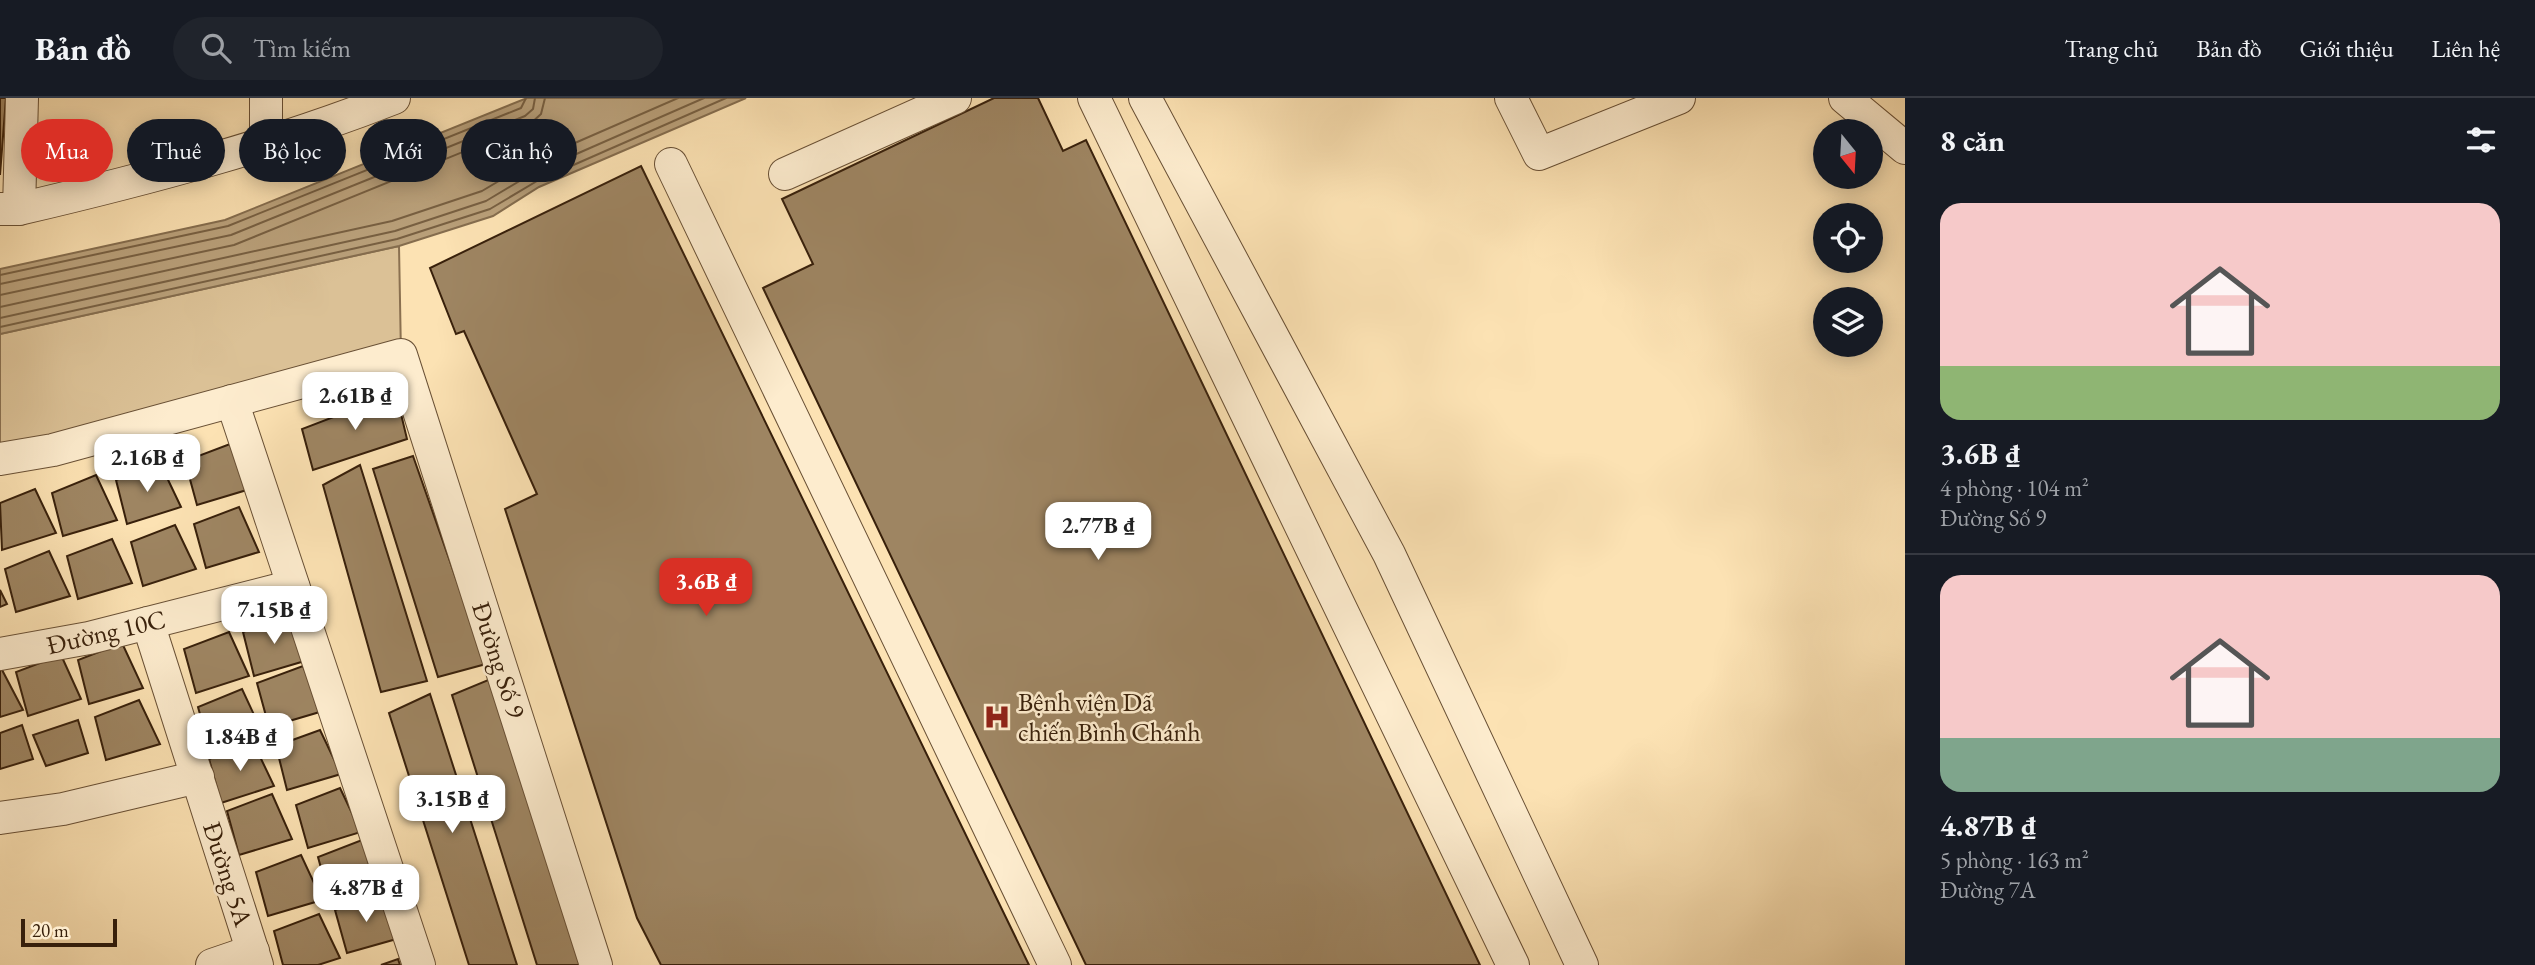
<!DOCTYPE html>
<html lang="vi">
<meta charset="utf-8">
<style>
:root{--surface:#171b24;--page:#20242c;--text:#f1f3f6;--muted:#9ea1a6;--line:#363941;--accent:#d93025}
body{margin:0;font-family:"EB Garamond",serif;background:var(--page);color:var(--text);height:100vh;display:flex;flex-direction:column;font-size:26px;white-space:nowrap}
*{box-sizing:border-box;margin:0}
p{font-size:23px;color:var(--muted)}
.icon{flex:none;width:38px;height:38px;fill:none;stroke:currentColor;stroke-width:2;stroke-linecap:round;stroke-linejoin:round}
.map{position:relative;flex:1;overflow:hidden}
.details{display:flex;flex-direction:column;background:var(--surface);width:630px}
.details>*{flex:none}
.guide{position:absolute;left:21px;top:21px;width:665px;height:63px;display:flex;gap:14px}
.needle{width:46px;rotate:162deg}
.controls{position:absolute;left:1813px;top:21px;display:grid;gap:14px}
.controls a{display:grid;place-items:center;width:70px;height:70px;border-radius:50%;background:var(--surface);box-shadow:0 4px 18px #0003;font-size:35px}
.scale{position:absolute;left:21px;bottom:18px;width:96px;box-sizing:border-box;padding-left:7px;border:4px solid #38200b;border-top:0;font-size:19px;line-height:24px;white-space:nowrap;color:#38200b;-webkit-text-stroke:5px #fdecce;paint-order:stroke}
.price{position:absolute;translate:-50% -60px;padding:0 16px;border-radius:14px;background:#fff;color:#222;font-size:23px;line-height:46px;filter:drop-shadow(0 2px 4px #0008)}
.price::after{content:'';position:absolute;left:50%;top:42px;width:21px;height:16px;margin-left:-10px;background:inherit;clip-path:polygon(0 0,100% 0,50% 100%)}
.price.current{background:var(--accent);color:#fff}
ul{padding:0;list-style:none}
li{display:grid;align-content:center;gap:14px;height:371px;padding:0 35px}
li+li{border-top:2px solid var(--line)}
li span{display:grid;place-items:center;height:217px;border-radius:21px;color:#555}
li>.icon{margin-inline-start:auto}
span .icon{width:126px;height:126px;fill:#fffc;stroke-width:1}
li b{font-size:30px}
h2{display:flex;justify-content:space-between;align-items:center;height:84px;padding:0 35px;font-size:30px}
.tag{padding:0 24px;border-radius:32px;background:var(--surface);box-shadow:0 4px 18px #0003;font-size:24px;line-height:63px}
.tag.current{background:var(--accent);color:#fff}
header{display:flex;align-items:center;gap:42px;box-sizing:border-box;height:98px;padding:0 35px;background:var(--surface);border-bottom:2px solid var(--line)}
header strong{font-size:33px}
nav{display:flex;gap:38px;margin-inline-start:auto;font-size:24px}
.search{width:490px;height:63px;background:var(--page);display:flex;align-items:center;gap:18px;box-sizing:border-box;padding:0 24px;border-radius:38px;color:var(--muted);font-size:26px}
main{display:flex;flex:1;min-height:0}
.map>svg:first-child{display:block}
</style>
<header>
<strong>Bản đồ</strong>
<div class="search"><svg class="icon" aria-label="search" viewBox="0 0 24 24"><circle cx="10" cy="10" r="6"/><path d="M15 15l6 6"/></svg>Tìm kiếm</div>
<nav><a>Trang chủ</a><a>Bản đồ</a><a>Giới thiệu</a><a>Liên hệ</a></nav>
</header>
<main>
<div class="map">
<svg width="1905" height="867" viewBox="0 0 1905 867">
<rect width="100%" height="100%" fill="#fce2b3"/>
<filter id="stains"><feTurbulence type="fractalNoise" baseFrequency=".00286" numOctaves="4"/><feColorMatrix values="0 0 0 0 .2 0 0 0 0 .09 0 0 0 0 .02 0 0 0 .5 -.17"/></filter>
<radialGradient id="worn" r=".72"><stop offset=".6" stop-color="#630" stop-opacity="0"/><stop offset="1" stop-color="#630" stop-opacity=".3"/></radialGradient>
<polygon fill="#dbc196" stroke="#8a7050" stroke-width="2" points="399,148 401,257 0,361 0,236"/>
<polygon fill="#b9a07a" stroke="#856d4e" stroke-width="2" points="527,0 746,0 539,89 493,118 399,148 0,236 0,171 225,122"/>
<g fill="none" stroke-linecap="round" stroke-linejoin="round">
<g stroke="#786042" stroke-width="2">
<polyline points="0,177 228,128 521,10 526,0"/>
<polyline points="0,186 231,137 525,18 533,11 535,0"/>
<polyline points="0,197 234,147 529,27 541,16 545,0"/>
<polyline points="0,209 392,123 482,93 529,65 678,0"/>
<polyline points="0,220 395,133 486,103 533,75 704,0"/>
<polyline points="0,229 397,141 490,111 537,83 726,0"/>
</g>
</g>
<g fill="#9e8562" stroke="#38200b" stroke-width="2">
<polygon points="0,0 6,0 0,77"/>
<polygon points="994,0 1038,0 1063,53 1086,42 1480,867 1086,867 763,190 813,166 782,101"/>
<polygon points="641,68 1029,867 661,867 637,820 505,411 537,396 464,233 456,236 430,170"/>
<polygon points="396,295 407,341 313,372 302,331"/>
<polygon points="230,346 250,391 197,407 185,363"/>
<polygon points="413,358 486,566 438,579 373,371"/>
<polygon points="160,365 181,409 127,426 116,382"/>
<polygon points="360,367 427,583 381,594 323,387"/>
<polygon points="96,377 117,422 63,438 52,395"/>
<polygon points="35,391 56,435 2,452 0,405"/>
<polygon points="239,409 259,454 206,470 194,426"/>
<polygon points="175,427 196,471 143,488 131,444"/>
<polygon points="112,441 132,485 78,501 67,458"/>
<polygon points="49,453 70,498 16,514 5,471"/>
<polygon points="0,492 7,506 0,509"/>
<polygon points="287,517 308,562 254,578 243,534"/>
<polygon points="229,534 249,578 196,595 184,551"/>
<polygon points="122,545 143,590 89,606 78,562"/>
<polygon points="61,557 81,601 28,618 16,574"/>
<polygon points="0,568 23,612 0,619"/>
<polygon points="303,568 323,613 269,629 257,585"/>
<polygon points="493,580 585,867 537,867 452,597"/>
<polygon points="242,591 263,636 210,652 198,609"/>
<polygon points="430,596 517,867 469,867 389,615"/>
<polygon points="139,602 160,646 106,662 95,619"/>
<polygon points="78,622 88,655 46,668 33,637"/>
<polygon points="22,627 33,661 0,671 0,635"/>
<polygon points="320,632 341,676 287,692 276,648"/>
<polygon points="253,644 274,688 221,705 209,661"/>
<polygon points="340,690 361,734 308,750 296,707"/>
<polygon points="272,696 292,741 239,757 227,713"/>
<polygon points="362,742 383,787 330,803 318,759"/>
<polygon points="301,757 322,802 268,818 256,774"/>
<polygon points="380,795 400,840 347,855 335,812"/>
<polygon points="319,816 340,860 318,867 283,867 274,833"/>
<polygon points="398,861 400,867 381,867"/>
</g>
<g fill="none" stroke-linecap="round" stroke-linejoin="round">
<defs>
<g id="minor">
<polyline points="266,0 266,45"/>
<polyline points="1094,0 1513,867"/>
<polyline points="1145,0 1389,456 1582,867"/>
<polyline points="1511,0 1539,56 1679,0"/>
<polyline points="1845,0 1905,50"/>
<polyline points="671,66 1055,867"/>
<polyline points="785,76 955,0"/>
<path d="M 0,111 L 19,111 C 147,81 272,48 394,0"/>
<polyline points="19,111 22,0"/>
<polyline points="232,303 419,867"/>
<polyline points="0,361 53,352 401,257 596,867"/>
<polyline points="148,525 257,867"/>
<polyline points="0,556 89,540 293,488"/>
<polyline points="0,720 63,711 198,679"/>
<polyline points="212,867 253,853"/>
</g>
</defs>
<use href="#minor" stroke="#695035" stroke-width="34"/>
<use href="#minor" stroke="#fdecce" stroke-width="32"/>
</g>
<defs>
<symbol id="hospital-bare" viewBox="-9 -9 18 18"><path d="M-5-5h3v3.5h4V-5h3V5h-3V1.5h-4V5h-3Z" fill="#8f2418" stroke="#fdecce" stroke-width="2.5" paint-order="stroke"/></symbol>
</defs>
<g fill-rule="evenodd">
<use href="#hospital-bare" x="978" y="600" width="38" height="38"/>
</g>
<g text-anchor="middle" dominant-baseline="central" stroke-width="5" stroke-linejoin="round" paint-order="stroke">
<g font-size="26" fill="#38200b" stroke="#fdecce">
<text transform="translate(106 534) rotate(-13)">Đường 10C</text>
<text transform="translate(499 562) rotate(72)">Đường Số 9</text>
<text transform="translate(228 776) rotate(72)">Đường 5A</text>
</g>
<g font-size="26" fill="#38200b" stroke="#fdecce" text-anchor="start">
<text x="1018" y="604">Bệnh viện Dã<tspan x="1018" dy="30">chiến Bình Chánh</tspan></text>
</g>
</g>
<rect width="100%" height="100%" filter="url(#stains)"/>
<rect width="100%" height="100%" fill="url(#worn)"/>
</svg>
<div class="controls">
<a><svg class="needle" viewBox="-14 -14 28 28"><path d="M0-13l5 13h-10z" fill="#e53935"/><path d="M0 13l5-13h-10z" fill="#9ea1a6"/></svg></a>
<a><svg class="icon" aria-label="locate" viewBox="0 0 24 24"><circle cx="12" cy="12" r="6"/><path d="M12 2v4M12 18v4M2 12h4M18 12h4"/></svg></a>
<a><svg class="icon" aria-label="layers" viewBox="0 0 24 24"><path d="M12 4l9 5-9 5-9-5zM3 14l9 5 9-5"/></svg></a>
</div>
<div class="scale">20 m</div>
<b class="price" style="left:355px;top:334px">2.61B ₫</b>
<b class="price" style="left:147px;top:396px">2.16B ₫</b>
<b class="price" style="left:1098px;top:464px">2.77B ₫</b>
<b class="price current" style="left:706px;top:520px">3.6B ₫</b>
<b class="price" style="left:274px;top:548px">7.15B ₫</b>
<b class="price" style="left:240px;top:675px">1.84B ₫</b>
<b class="price" style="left:452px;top:737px">3.15B ₫</b>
<b class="price" style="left:366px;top:826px">4.87B ₫</b>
<div class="guide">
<a class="tag current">Mua</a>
<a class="tag">Thuê</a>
<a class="tag">Bộ lọc</a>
<a class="tag">Mới</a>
<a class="tag">Căn hộ</a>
</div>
</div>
<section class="details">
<h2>8 căn<svg class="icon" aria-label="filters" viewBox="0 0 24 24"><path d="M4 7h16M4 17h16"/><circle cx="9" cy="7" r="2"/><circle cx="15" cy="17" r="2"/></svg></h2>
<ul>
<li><span style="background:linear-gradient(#f6c9c9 75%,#8fb573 0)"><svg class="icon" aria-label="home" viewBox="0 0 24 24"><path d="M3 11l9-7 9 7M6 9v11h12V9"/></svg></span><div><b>3.6B ₫</b><p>4 phòng · 104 m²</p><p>Đường Số 9</p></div></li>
<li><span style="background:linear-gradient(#f6c9c9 75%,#7fa58c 0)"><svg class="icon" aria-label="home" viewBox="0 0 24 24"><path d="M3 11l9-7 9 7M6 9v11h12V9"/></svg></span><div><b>4.87B ₫</b><p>5 phòng · 163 m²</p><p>Đường 7A</p></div></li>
</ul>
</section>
</main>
